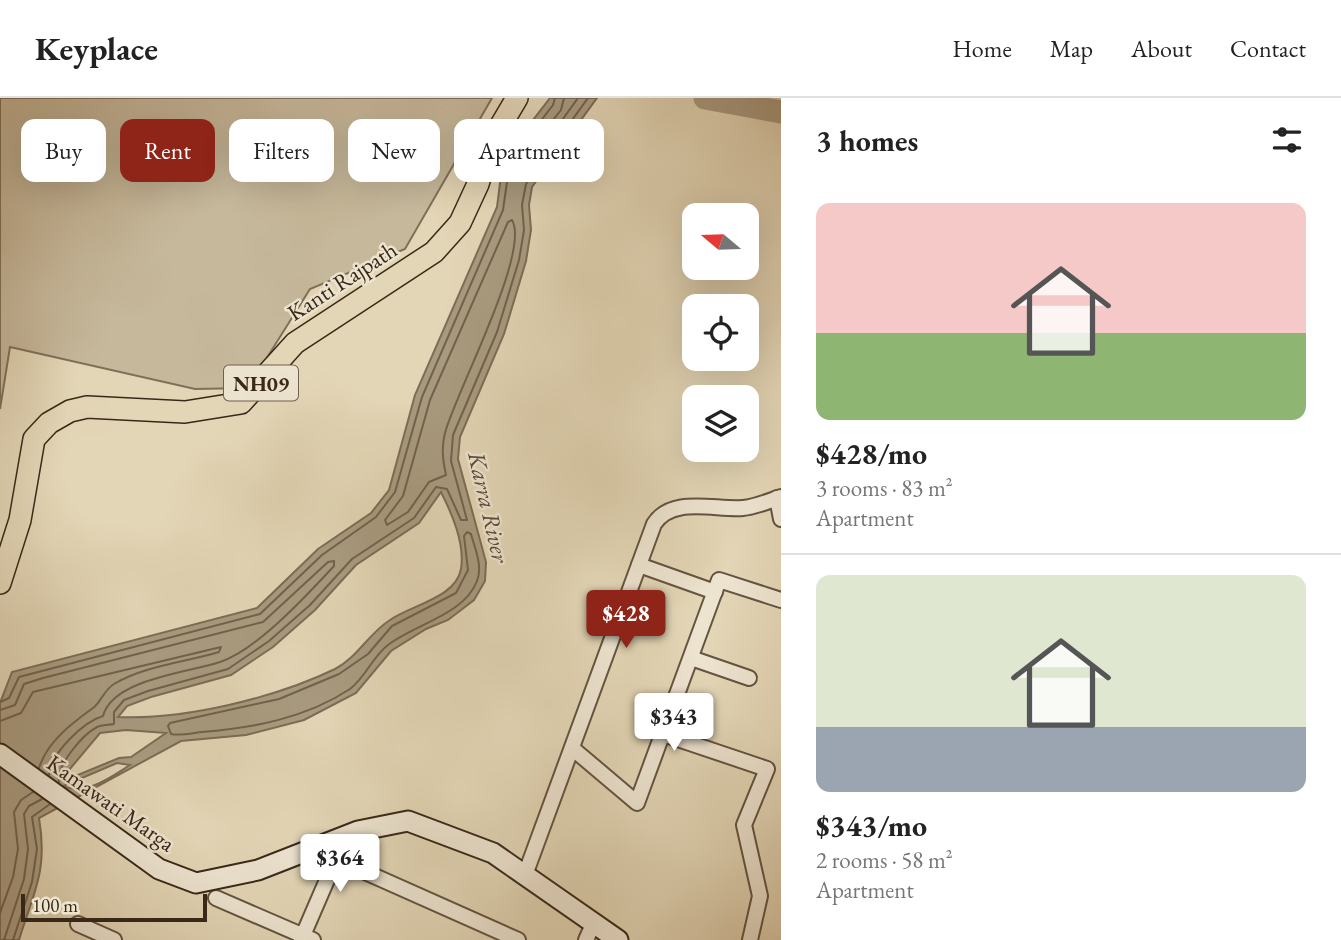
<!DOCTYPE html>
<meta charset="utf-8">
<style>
:root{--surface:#fff;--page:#f6f6f6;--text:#222;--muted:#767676;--line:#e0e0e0;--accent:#8f2418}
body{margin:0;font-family:"EB Garamond",serif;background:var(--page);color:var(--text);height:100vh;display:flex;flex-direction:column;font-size:26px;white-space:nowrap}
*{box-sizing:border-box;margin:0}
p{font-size:23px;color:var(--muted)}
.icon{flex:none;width:38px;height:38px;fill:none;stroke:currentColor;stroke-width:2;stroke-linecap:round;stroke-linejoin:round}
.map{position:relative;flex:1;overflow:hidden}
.details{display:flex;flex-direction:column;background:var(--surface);width:560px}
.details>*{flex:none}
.guide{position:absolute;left:21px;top:21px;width:654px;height:63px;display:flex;gap:14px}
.needle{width:46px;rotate:289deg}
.tools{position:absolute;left:682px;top:105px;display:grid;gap:14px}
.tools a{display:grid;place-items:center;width:77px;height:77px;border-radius:14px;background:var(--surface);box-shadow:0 7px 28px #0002;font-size:35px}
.scale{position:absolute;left:21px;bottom:18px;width:186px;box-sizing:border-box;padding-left:7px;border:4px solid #392818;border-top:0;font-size:19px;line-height:24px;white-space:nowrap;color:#392818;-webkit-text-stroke:5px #ede4d0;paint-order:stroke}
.price{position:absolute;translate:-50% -60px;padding:0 16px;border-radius:7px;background:#fff;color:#222;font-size:23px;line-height:46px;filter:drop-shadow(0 2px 4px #0008)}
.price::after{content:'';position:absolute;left:50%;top:42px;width:21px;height:16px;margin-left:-10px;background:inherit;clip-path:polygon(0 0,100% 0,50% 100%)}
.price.selected{background:var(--accent);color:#fff}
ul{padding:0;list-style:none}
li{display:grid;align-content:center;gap:14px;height:371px;padding:0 35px}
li+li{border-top:2px solid var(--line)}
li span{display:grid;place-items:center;height:217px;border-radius:14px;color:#555}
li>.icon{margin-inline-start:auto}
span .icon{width:126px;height:126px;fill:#fffc;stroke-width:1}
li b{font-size:30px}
h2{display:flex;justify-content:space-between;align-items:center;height:84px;padding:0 35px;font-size:30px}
.tag{padding:0 24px;border-radius:14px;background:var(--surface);box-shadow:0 7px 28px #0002;font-size:24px;line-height:63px}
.tag.selected{background:var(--accent);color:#fff}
header{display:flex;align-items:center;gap:42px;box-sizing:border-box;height:98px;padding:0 35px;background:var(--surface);border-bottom:2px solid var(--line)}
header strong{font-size:33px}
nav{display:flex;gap:38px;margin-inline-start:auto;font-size:24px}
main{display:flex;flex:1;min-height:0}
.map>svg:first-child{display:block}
</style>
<header>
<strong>Keyplace</strong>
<nav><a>Home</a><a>Map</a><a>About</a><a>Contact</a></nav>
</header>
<main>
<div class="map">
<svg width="781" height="842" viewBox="0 0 781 842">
<rect width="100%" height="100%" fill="#e3d6b6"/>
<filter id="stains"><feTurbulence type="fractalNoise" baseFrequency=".00286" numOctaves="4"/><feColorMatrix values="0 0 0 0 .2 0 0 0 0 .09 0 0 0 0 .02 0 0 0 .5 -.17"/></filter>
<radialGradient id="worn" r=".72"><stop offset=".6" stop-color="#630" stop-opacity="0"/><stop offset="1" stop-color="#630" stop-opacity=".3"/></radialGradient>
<polygon fill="#c6b89b" stroke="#80705a" stroke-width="2" points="0,0 492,0 405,151 310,191 248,290 195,291 10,249 0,311"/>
<path fill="#a99b80" stroke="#7c6d56" stroke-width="2" fill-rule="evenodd" d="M 550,0 L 597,0 L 532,89 L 529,107 L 531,132 L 526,163 L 504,236 L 460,339 L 458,361 L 486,464 L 485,483 L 474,502 L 448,522 L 426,531 L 391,553 L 356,595 L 304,622 L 246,637 L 181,643 L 39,720 C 48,773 34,793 19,842 L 0,842 L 0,605 L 12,574 L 257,510 L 318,451 L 371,415 L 389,392 L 415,297 L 497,109 L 503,61 ZM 441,394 C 452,416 465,445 461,471 C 456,500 411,507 390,522 C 369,535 358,559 335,571 C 275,600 184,622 118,619 L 127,608 L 151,599 L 231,577 L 273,549 L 315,512 L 356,467 L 419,425 ZM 126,632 L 166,635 L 131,659 L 119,660 L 73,679 L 64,678 L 100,635 ZM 117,665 L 130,667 C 111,679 86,698 63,688 Z"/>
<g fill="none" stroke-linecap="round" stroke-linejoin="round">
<g stroke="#71624c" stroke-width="2">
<polyline points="564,0 561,12 518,66 519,75 524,75 578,0"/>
<path d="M 512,122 C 531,154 455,296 445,335 C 441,350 443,363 446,377 L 429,384 L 408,414 L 387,427 L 385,422 L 403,398 L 430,302 L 508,124 Z"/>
<path d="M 467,434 L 471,436 C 475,451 483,468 477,483 C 464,517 415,526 388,547 C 373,558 365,580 350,591 C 306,620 253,630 202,634 C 193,635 180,638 171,636 L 168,628 L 170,625 L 279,601 L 339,576 L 368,556 L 392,528 L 456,495 L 468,472 L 464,438 Z"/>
<polyline points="0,604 9,600 19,579 260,516 322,457 376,419 395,394 422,299 503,112 510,63 553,7 555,0"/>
<path d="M 0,612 L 15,607 L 24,586 L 43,580 L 263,524 L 328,464 L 334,463 L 334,468 C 308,496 257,552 220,564 C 187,575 113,581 103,618 C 83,624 51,655 49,677"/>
<path d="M 0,623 L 21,615 L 33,594 L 221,549 L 219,554 C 186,564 144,568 114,586 C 104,592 101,604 93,610 C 72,625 47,644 39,670"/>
<path d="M 59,684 C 56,668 82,637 97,629 C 101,627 109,627 114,626 L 114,614 L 124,602 L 148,593 L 228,571 L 269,543 L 310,507 L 352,461 L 414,420 L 436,389 L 447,391 L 461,422 L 467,422 L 451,363 L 453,337 L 497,234 L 519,162 L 524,132 L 522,107 L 526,86 L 588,0"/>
<polyline points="0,815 13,779 18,751 14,714 21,702 33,694"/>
<polyline points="4,842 24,781 28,751 24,716 29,708 42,701"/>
<polyline points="13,842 32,784 37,751 32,719 50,706"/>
</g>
<polyline stroke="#a99b80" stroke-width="23" points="705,0 781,14"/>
<defs>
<g id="street">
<polyline points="777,400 781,421"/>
<polyline points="639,467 715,494"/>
<polyline points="691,560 749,580"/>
<polyline points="663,636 767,671 744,727 760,798 750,842"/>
<polyline points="572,650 637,705 719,482 781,502"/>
<polyline points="336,761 518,842"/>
<path d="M 525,777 L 654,426 C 672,398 714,412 743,410 C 755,409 769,403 781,399"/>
<polyline points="216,800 313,842"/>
<polyline points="78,826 114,842"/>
<polyline points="301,842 336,761 335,753"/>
<polyline points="586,842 594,824"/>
</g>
<polyline id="secondary" points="0,656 159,771 196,785 258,772 358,733 408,723 493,755 618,842"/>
<polyline id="primary" points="0,485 20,422 34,341 49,325 70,313 87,309 185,314 241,305 295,245 434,154 460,125 478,86 491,44 517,0"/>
</defs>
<use href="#street" stroke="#645440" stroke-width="18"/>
<use href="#secondary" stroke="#392818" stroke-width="23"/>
<use href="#primary" stroke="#392818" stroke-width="24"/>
<use href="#street" stroke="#ede4d0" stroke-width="14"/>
<use href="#secondary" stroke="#ede4d0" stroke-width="19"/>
<use href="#primary" stroke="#e3d6b6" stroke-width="21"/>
</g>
<g text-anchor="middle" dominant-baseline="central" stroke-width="5" stroke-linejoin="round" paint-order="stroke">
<rect fill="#ede4d0" stroke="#6f604f" stroke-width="2" x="224" y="267.5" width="74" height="35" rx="5"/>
<g font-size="21" font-weight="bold" fill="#392818">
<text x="261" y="285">NH09</text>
</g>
<g font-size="23" fill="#392818" stroke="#ede4d0">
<text transform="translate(342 183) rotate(-33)">Kanti Rajpath</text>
<text transform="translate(111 705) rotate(35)">Kamawati Marga</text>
</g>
<g font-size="24" font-style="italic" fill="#5b4a37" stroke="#ede4d0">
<text transform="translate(489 409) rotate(77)">Karra River</text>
</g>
</g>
<rect width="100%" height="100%" filter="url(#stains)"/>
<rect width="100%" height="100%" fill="url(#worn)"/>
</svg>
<div class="tools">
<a><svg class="needle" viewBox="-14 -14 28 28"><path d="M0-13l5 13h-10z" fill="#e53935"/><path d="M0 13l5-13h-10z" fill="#767676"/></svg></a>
<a><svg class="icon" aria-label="locate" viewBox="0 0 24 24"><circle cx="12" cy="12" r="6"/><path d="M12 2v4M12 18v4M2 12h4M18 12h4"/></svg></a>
<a><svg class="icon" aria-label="layers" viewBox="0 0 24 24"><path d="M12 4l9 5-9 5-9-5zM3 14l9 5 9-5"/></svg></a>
</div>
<div class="scale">100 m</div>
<b class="price selected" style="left:626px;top:552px">$428</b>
<b class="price" style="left:674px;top:655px">$343</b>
<b class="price" style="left:340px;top:796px">$364</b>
<div class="guide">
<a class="tag">Buy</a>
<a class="tag selected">Rent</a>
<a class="tag">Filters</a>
<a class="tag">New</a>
<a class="tag">Apartment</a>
</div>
</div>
<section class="details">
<h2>3 homes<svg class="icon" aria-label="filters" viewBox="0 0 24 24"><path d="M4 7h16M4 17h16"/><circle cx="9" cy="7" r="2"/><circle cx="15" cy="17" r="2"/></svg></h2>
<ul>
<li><span style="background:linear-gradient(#f6c9c9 60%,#8fb573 0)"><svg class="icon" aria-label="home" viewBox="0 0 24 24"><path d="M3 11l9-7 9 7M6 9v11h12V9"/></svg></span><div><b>$428/mo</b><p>3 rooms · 83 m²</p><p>Apartment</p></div></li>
<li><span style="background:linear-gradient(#dfe7d0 70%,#9aa5b1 0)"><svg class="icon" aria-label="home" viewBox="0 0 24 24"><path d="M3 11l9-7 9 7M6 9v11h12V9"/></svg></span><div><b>$343/mo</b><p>2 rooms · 58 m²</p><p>Apartment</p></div></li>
</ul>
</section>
</main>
